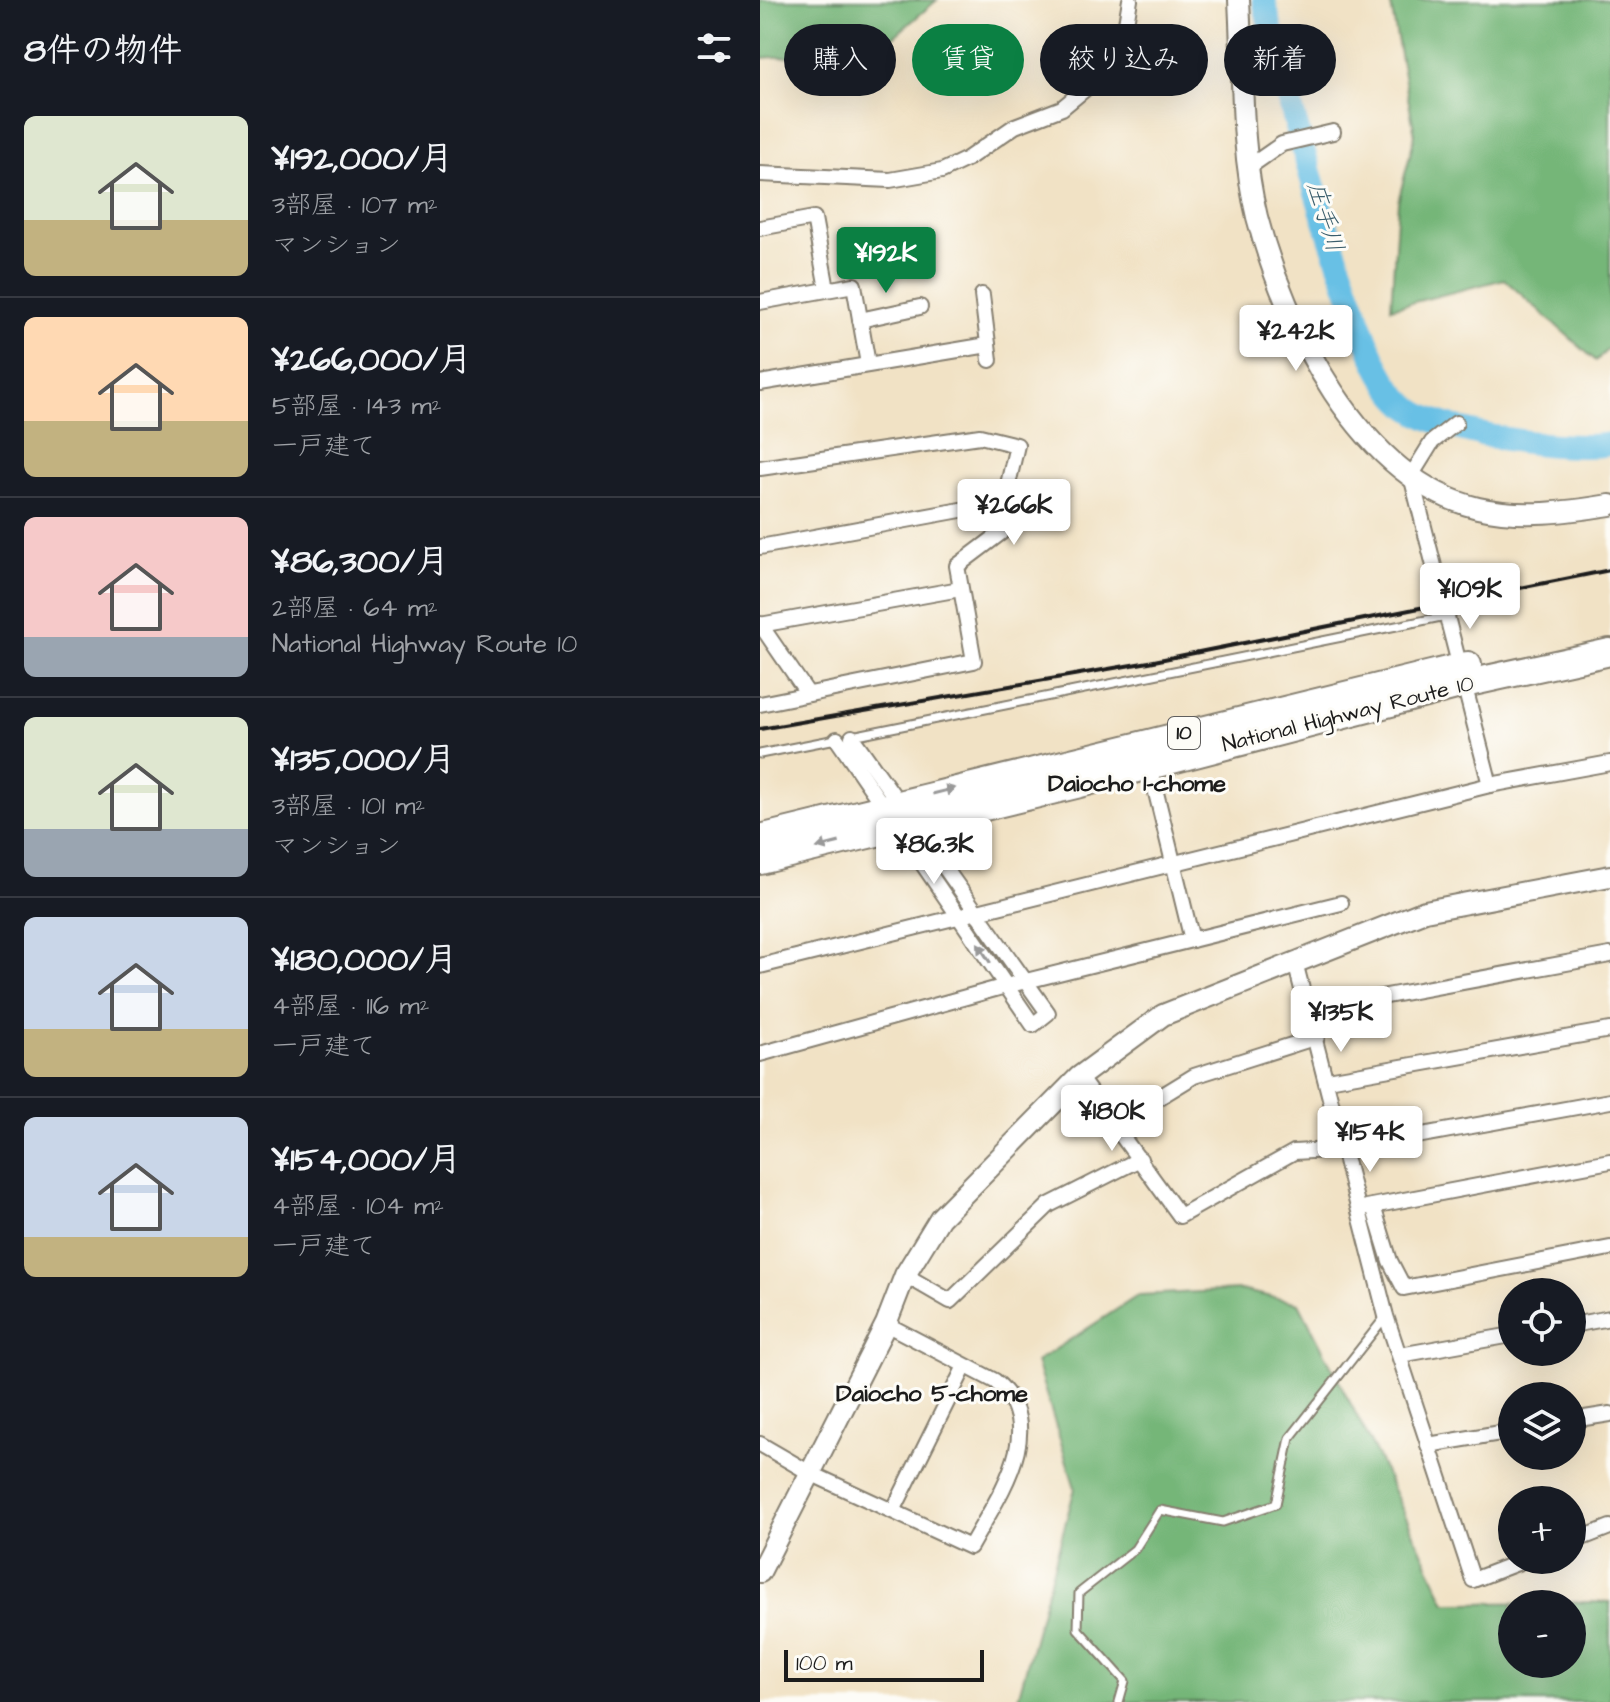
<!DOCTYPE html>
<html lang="ja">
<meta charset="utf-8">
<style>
:root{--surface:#171b24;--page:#242831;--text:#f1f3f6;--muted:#9ea1a6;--line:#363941;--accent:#0b8043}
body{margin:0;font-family:"Architects Daughter","Klee One",sans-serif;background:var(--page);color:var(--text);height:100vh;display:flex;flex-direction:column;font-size:30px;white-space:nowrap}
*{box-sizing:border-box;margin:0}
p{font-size:26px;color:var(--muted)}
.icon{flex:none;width:44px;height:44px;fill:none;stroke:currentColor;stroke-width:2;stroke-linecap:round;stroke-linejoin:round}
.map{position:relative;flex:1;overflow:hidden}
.sheet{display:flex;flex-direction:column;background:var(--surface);width:760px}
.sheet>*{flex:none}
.top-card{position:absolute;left:24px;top:24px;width:706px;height:72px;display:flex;gap:16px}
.tools{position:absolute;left:738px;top:1278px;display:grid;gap:16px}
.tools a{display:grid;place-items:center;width:88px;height:88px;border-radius:50%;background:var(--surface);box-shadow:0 8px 32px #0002;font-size:40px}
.scale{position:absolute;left:24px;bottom:20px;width:200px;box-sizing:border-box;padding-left:8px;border:4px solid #1c1c1c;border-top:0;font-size:22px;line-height:28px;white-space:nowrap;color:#1c1c1c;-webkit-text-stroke:6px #fdfcf7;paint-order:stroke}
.price{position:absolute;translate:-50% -68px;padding:0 18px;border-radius:8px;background:#fff;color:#222;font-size:26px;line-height:52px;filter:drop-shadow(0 2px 4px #0008)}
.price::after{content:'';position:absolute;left:50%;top:48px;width:24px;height:18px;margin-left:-12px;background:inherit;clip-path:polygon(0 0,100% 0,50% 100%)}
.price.active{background:var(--accent);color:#fff}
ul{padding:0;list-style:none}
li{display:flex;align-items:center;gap:24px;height:200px;padding:0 24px}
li+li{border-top:2px solid var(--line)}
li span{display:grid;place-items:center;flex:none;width:224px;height:160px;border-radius:12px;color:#555}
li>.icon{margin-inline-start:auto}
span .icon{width:96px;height:96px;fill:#fffc;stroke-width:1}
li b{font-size:34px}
h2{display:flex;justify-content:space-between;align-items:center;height:96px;padding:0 24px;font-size:34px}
.pill{padding:0 28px;border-radius:36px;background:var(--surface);box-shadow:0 8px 32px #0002;font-size:28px;line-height:72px}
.pill.active{background:var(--accent);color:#fff}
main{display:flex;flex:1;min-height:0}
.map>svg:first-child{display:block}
</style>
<main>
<section class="sheet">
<h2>8件の物件<svg class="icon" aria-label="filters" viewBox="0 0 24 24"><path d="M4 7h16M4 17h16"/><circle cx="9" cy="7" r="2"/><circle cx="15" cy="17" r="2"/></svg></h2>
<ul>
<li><span style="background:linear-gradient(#dfe7d0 65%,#c2b280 0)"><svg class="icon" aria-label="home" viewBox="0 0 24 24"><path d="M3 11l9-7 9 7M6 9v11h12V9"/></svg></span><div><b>¥192,000/月</b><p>3部屋 · 107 m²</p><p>マンション</p></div></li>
<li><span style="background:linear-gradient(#ffd9b3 65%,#c2b280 0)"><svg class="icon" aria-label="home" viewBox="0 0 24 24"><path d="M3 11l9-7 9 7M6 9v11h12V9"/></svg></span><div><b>¥266,000/月</b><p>5部屋 · 143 m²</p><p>一戸建て</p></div></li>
<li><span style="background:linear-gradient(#f6c9c9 75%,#9aa5b1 0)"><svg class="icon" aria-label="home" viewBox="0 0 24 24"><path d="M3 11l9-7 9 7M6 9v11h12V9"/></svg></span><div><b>¥86,300/月</b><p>2部屋 · 64 m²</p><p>National Highway Route 10</p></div></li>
<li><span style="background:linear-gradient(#dfe7d0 70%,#9aa5b1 0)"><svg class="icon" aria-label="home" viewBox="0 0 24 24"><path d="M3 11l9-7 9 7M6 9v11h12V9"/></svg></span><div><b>¥135,000/月</b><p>3部屋 · 101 m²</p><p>マンション</p></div></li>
<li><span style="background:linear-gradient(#c9d6e8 70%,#c2b280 0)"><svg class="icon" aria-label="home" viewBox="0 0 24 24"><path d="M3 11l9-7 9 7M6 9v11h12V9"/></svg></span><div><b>¥180,000/月</b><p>4部屋 · 116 m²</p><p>一戸建て</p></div></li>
<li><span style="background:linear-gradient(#c9d6e8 75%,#c2b280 0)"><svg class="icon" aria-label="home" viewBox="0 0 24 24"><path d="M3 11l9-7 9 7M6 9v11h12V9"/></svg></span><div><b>¥154,000/月</b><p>4部屋 · 104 m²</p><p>一戸建て</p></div></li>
</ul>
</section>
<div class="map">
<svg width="850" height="1702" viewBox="0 0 850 1702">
<rect width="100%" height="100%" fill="#fdfcf7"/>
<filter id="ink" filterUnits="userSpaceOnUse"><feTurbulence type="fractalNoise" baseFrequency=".0125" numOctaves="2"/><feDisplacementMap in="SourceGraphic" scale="16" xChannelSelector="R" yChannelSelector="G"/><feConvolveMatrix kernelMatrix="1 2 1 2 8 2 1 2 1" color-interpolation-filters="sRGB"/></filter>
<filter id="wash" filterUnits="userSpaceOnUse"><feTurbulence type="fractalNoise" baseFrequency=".006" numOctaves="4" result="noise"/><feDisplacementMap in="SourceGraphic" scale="32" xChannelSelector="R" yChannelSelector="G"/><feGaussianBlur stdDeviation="1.8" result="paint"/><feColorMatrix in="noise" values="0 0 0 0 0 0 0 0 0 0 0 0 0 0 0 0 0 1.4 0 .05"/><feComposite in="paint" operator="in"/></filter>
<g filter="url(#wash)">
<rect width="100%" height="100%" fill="#f1e2c5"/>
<g fill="#75b678" stroke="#48694a" stroke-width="2" fill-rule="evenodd">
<polygon points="0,0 177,0 117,51 0,58"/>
<polygon points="630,0 850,0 850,347 836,361 744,279 631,308 638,202 655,135"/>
<path d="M 480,1290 L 539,1303 L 618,1457 L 686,1603 L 850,1602 L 850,1702 L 257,1702 L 315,1488 L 276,1362 L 379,1295 ZM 752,1604 L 812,1604 L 812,1664 L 752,1664 Z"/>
</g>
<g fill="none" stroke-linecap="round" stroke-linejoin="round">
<path stroke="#68c0e5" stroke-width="24" d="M 504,0 C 528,101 555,199 591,297 C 605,334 617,382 650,408 C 686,435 806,452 850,444"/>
</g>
</g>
<g filter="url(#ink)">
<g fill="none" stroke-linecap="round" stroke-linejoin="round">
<defs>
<g id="lane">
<polyline points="92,736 686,616"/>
<polyline points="0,754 76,739"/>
<polyline points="359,1702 365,1681 318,1629 319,1593 375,1549 400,1510 463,1522 516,1504 530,1438 626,1316"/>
</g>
<g id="street">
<polyline points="489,167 522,144 573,132"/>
<polyline points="0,174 130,180 182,171 207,159 255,126 302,108 325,89 348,65 364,35 370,0"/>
<polyline points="0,228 54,218 67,289"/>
<polyline points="222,295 230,360"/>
<polyline points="0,302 94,285 108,364"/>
<polyline points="100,320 160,307"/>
<polyline points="0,383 228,345"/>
<polyline points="696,423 672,442 651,476 730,785"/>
<polyline points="0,468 220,436 257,445 244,502"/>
<polyline points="0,547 244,502 242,532 197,566 214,661 0,704"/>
<polyline points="0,624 48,694"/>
<polyline points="0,625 200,589"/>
<polyline points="77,739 273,1025 288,1013 92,737"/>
<polyline points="389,764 432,940"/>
<polyline points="535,962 626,1316 713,1580 765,1560"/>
<polyline points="0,966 730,785 850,763"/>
<polyline points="550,1010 850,955"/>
<polyline points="0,1054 246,986 581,903"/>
<polyline points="319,1077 420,1216 534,1152 585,1149 850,1101"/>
<polyline points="568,1080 850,1030"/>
<polyline points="354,1125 434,1076 557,1037"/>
<polyline points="613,1206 630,1261 644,1288 850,1248"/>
<polyline points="607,1207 850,1161"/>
<polyline points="145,1275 190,1301 289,1205 380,1159"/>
<polyline points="812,1325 850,1318"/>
<polyline points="640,1355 752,1335"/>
<polyline points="812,1420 850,1414"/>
<path d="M 0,1444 L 50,1473 L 210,1547 C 236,1499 291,1428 235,1381 L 126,1324"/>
<polyline points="668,1445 752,1431"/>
<polyline points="134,1509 205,1366"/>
<polyline points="812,1542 850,1527"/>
</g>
<g id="secondary">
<path d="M 479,0 C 483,71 480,148 497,217 C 525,325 599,479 718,508 C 762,518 806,512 850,505"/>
<polyline points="0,1572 126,1324 145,1275 180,1218 319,1077 403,1015 665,911 850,876"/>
</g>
<g id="highway">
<polyline points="0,838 708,665"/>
<polyline points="0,861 316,785 704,684 850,652"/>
</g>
</defs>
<use href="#lane" stroke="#867f70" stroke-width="11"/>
<use href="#street" stroke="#867f70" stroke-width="18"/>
<use href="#secondary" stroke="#867f70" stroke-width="24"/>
<use href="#highway" stroke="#867f70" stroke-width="30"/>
<use href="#lane" stroke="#fff" stroke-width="7"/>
<use href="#street" stroke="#fff" stroke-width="14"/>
<use href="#secondary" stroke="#fff" stroke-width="20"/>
<use href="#highway" stroke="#fff" stroke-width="26"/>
<polyline stroke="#1c1c1c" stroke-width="4" points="0,729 389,662 850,570"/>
</g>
<defs><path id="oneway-solid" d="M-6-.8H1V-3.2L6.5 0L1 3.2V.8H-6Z" transform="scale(2)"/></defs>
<g fill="#999">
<use href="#oneway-solid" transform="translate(184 791) rotate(-14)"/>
<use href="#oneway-solid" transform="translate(68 845) rotate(166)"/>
<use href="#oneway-solid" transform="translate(224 953) rotate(-123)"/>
</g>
</g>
<g text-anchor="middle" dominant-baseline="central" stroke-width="6" stroke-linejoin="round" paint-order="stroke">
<rect fill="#fdfcf7" stroke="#605f5e" stroke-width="2" x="408" y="717" width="32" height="32" rx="6"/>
<g font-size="20" font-weight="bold" fill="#1c1c1c">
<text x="424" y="733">10</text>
</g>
<g font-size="22" fill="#1c1c1c" stroke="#fdfcf7">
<text transform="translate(588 714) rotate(-14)">National Highway Route 10</text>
</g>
<g font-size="24" font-style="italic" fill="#3a5e6c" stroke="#fdfcf7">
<text transform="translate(565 217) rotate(73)">庄手川</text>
</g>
<g font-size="24" font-weight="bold" fill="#1c1c1c" stroke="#fdfcf7">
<text x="377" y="784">Daiocho 1-chome</text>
<text x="172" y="1394">Daiocho 5-chome</text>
</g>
</g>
</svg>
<div class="tools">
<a><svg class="icon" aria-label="locate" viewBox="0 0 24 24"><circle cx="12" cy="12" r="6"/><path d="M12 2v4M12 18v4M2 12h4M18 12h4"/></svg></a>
<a><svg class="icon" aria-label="layers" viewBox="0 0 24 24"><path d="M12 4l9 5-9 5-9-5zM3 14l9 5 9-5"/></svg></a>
<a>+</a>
<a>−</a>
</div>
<div class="scale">100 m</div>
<b class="price active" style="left:126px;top:295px">¥192K</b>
<b class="price" style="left:536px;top:373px">¥242K</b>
<b class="price" style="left:254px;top:547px">¥266K</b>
<b class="price" style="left:710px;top:631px">¥109K</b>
<b class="price" style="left:174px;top:886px">¥86.3K</b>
<b class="price" style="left:581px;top:1054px">¥135K</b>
<b class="price" style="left:352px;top:1153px">¥180K</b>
<b class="price" style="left:610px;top:1174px">¥154K</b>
<div class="top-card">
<a class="pill">購入</a>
<a class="pill active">賃貸</a>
<a class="pill">絞り込み</a>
<a class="pill">新着</a>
</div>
</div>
</main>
